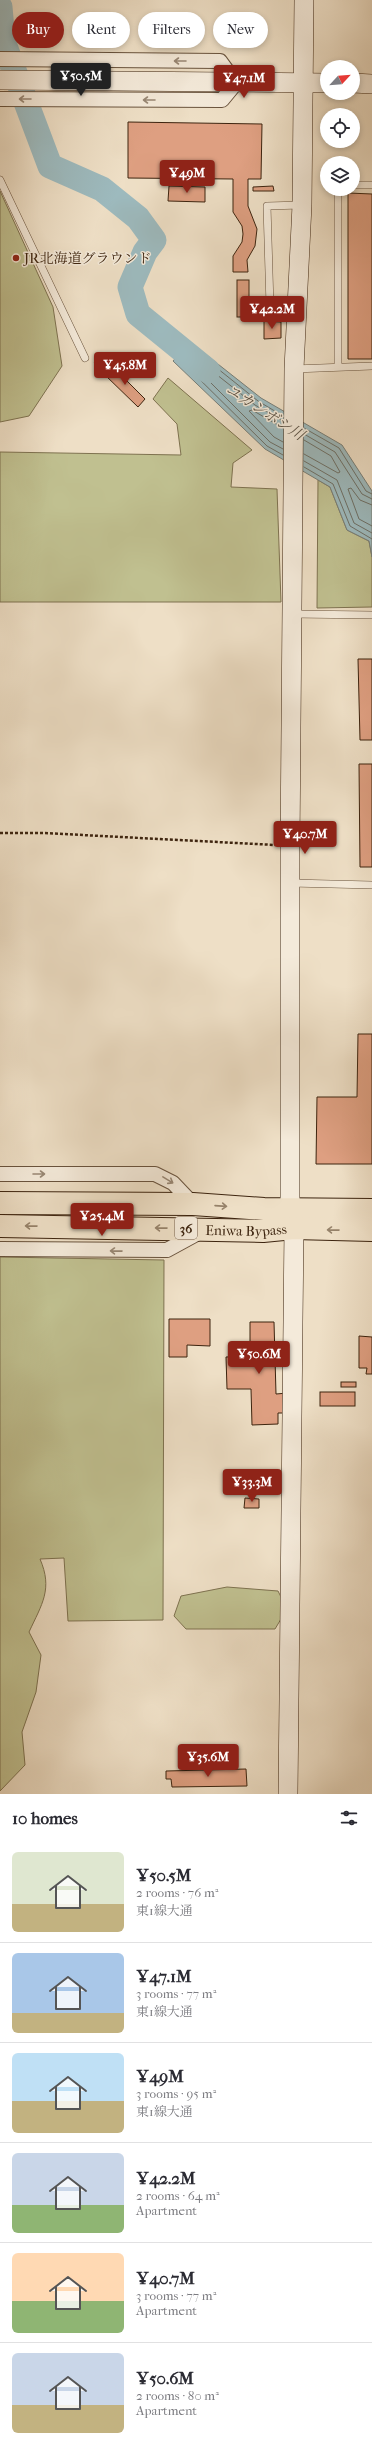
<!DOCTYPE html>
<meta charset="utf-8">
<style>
:root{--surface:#fff;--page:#f7f7f7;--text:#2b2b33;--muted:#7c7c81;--line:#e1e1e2;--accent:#8f2418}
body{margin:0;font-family:"IM FELL French Canon","Noto Serif JP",serif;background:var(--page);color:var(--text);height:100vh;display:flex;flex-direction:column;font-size:15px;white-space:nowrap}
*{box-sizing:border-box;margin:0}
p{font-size:13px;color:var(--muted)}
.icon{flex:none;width:22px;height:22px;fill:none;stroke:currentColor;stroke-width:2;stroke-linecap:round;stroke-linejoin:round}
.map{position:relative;height:1794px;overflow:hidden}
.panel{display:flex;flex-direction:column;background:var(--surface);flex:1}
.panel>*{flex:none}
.top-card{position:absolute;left:12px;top:12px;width:348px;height:36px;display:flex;gap:8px}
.needle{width:26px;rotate:64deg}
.buttons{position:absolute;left:320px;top:60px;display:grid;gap:8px}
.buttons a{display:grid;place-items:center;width:40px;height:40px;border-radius:50%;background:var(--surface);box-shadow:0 2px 6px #0003;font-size:20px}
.price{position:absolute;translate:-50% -34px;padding:0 9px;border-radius:4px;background:var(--accent);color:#fff;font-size:13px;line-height:26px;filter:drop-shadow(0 1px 2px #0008)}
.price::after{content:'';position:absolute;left:50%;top:24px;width:12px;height:9px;margin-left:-6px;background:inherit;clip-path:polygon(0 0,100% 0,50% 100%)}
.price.selected{background:#222;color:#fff}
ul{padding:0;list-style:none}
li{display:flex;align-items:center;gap:12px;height:100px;padding:0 12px}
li+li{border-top:1px solid var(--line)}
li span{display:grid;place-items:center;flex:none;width:112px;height:80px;border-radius:6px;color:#555}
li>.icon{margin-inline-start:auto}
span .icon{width:48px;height:48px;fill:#fffc;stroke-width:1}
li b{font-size:17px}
h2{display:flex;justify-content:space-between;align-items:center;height:48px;padding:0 12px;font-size:17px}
.chip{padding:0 14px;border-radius:18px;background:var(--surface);box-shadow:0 2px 6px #0003;font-size:14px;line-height:36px}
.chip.selected{background:var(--accent);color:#fff}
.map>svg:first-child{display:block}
</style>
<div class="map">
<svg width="372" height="1794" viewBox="0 0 372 1794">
<rect width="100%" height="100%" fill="#eedfc6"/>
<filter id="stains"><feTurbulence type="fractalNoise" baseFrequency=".005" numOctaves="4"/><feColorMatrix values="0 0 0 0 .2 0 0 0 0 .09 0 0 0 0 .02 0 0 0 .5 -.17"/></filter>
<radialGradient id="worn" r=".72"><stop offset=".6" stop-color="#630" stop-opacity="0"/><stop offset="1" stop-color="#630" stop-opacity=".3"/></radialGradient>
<g fill="#c0c090" stroke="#7e7250">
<polygon points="0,191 53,307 62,366 29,416 0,422"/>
<polygon points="168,378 252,450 233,463 231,487 277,489 281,602 0,602 0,452 181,455 177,424 153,399"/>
<polygon points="318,480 330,487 347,530 369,541 372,557 372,607 317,608"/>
<path d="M 0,1257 L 164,1260 L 163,1620 L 68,1621 L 64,1558 L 40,1559 C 53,1589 42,1604 29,1632 L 41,1655 L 36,1692 L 22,1732 L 25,1765 L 0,1791 Z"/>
<polygon points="227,1587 278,1591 287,1609 275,1629 186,1629 174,1616 181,1596"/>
</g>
<polygon fill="#9dbabe" stroke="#777e78" points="190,342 261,398 342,445 372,491 372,557 369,541 347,530 330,487 265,449 173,361"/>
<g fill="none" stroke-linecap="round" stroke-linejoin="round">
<g stroke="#6d6f66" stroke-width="1">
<polyline points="304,428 339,448 366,491 372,494"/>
<polyline points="304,434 335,452 362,494 372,499"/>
<polyline points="283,442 274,437 249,411 252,410 283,428"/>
<polyline points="283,449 270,442 187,359 192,355 255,405 283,421"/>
<polyline points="304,454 338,473 340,472 331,456 304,440"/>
<polyline points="283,455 267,446 180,360 192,348 258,401 283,416"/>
<polyline points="304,461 337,480 354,523 372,533"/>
<polyline points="304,467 333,484 350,526 372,539"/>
<polyline points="372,505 360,500 351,488 348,489 359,519 372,526"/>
</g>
<polyline stroke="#9dbabe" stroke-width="25" points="0,7 3,41 50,166 102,189 138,218 154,240 145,252 130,287 138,314 208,371"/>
</g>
<g fill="#de9f81" stroke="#3d240f">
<polygon points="128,122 262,124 261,179 248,179 248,206 257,229 255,246 247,260 248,272 233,272 233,256 242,242 243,234 242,226 233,212 233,179 128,178"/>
<polygon points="169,186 205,187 205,202 168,201"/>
<polygon points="273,186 274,191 253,191 253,187"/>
<polygon points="348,193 372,194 372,359 348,359"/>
<rect x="237" y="280" width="12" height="37"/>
<polygon points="264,321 281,322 281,338 264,339"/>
<polygon points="101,355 108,362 101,369 94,363"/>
<polygon points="112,366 145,399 138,407 104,374"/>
<polygon points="358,659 372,659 372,740 360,740"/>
<polygon points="359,764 372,764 372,867 360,867"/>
<polygon points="358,1034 372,1034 372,1164 316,1164 317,1097 357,1097"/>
<polygon points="169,1319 210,1319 210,1346 187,1345 187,1357 169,1357"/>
<polygon points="250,1322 274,1322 276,1394 288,1393 288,1413 278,1413 278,1424 252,1425 251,1389 227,1389 226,1357 250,1356"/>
<polygon points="359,1336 372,1337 372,1374 366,1374 367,1368 359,1368"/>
<rect x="341" y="1382" width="15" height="5"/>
<rect x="320" y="1392" width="35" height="14"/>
<polygon points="245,1498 259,1499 259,1508 244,1508"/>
<polygon points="246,1769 247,1786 172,1787 171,1779 166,1779 166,1771"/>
</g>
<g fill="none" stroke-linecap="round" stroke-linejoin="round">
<defs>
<g id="lane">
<polyline points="0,180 85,358"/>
<polyline points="353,185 372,185"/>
<polyline points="270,306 267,206 301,205"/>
<polyline points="338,366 338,189"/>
<polyline points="294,369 372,366"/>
<polyline points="293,614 372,615"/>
<polyline points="291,883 372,885"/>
</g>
<g id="street">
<polyline points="0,59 220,61 236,83 222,100 0,99"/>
<polyline points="0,1174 155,1174 173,1183 193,1204"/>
<polyline points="0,1249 167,1250 200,1232"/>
</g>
<g id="secondary">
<polyline points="0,80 327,83"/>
<polyline points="353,83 372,84"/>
<polyline points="288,1794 294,1228 290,1209 290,847 294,369 302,205 304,0"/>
</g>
<g id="highway">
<polyline points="0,1203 193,1204 264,1209 372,1210"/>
<path id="s1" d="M 0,1226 L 263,1231 L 294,1228 L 372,1230"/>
</g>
</defs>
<use href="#lane" stroke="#69533d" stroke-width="8"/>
<use href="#street" stroke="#69533d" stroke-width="16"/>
<use href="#secondary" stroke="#3d240f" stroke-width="20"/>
<use href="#highway" stroke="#3d240f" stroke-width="24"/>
<polyline stroke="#3d240f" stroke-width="2.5" stroke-dasharray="3 2" stroke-linecap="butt" points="0,833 44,833 275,845"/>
<use href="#lane" stroke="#f4eada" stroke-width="7"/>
<use href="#street" stroke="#f4eada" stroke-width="14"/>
<use href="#secondary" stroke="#f4eada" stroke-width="19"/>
<use href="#highway" stroke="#eedfc6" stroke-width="22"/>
</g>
<defs><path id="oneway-shaft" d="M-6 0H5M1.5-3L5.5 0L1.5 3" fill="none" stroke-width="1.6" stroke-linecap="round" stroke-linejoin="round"/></defs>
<g stroke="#988774">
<use href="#oneway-shaft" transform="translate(180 61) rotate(-180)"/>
<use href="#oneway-shaft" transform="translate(25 99) rotate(180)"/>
<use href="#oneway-shaft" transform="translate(149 100) rotate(-180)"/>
<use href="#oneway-shaft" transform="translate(39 1174)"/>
<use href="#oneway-shaft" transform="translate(168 1180) rotate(31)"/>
<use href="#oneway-shaft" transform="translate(116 1251) rotate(-179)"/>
</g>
<g stroke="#96826a">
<use href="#oneway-shaft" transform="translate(221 1206) rotate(4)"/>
<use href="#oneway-shaft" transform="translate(31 1226) rotate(-179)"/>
<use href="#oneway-shaft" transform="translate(161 1228) rotate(-179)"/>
<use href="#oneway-shaft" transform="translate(333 1230) rotate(-179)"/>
</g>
<circle fill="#8f2418" stroke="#f4eada" stroke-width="1.5" cx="16" cy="258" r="4"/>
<g text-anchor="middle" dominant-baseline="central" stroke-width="3" stroke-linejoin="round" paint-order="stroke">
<rect fill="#f4eada" stroke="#745f4c" stroke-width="1" x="175" y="1217" width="22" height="22" rx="3"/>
<g font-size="13" font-weight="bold" fill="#3d240f">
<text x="186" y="1228">36</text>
</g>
<g font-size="14" fill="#3d240f" stroke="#f4eada" text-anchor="start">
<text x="24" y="258">JR北海道グラウンド</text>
</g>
<g font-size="14" fill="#3d240f" stroke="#f4eada">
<text stroke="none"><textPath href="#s1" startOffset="246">Eniwa Bypass</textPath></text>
</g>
<g font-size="15" font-style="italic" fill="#5a5144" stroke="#f4eada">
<text transform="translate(265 412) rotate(33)">ユカンボシ川</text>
</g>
</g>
<rect width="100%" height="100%" filter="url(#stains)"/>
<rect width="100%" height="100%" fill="url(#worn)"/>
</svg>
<div class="buttons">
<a><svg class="needle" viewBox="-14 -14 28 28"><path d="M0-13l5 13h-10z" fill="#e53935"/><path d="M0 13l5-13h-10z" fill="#7c7c81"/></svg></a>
<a><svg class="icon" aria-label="locate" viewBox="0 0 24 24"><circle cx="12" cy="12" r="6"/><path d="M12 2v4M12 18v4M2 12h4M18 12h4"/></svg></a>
<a><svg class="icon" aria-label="layers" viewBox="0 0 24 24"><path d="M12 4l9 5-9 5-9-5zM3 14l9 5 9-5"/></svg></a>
</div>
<b class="price selected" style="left:81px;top:97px">¥50.5M</b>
<b class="price" style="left:244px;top:99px">¥47.1M</b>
<b class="price" style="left:187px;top:194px">¥49M</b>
<b class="price" style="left:272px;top:330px">¥42.2M</b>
<b class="price" style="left:125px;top:386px">¥45.8M</b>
<b class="price" style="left:305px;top:855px">¥40.7M</b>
<b class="price" style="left:102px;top:1237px">¥25.4M</b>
<b class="price" style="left:259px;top:1375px">¥50.6M</b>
<b class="price" style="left:252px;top:1503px">¥33.3M</b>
<b class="price" style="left:208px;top:1778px">¥35.6M</b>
<div class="top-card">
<a class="chip selected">Buy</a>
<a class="chip">Rent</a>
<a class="chip">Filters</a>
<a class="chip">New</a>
</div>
</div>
<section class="panel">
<h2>10 homes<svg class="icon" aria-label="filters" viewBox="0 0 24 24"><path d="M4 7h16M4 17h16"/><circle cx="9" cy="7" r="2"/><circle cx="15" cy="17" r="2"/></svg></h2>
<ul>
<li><span style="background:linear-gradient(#dfe7d0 65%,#c2b280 0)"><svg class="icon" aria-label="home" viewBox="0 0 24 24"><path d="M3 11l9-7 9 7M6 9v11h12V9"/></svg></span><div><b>¥50.5M</b><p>2 rooms · 76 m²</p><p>東1線大通</p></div></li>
<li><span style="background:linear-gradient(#a9c7e8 75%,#c2b280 0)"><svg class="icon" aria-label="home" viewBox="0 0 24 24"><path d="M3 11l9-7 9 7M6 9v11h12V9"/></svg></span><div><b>¥47.1M</b><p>3 rooms · 77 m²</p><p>東1線大通</p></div></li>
<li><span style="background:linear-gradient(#bfe0f5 60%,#c2b280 0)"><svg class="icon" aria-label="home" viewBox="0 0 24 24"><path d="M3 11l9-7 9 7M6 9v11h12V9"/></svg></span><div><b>¥49M</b><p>3 rooms · 95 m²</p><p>東1線大通</p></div></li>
<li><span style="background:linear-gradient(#c9d6e8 65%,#8fb573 0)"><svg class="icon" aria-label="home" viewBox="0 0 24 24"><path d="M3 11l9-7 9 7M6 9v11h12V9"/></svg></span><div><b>¥42.2M</b><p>2 rooms · 64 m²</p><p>Apartment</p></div></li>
<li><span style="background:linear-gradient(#ffd9b3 60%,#8fb573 0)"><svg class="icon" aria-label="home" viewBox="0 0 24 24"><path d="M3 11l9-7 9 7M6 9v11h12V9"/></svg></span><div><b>¥40.7M</b><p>3 rooms · 77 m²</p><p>Apartment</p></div></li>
<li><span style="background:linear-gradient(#c9d6e8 65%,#c2b280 0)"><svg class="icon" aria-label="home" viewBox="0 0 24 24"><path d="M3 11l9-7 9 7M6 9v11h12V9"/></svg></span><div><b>¥50.6M</b><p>2 rooms · 80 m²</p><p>Apartment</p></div></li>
</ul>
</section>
